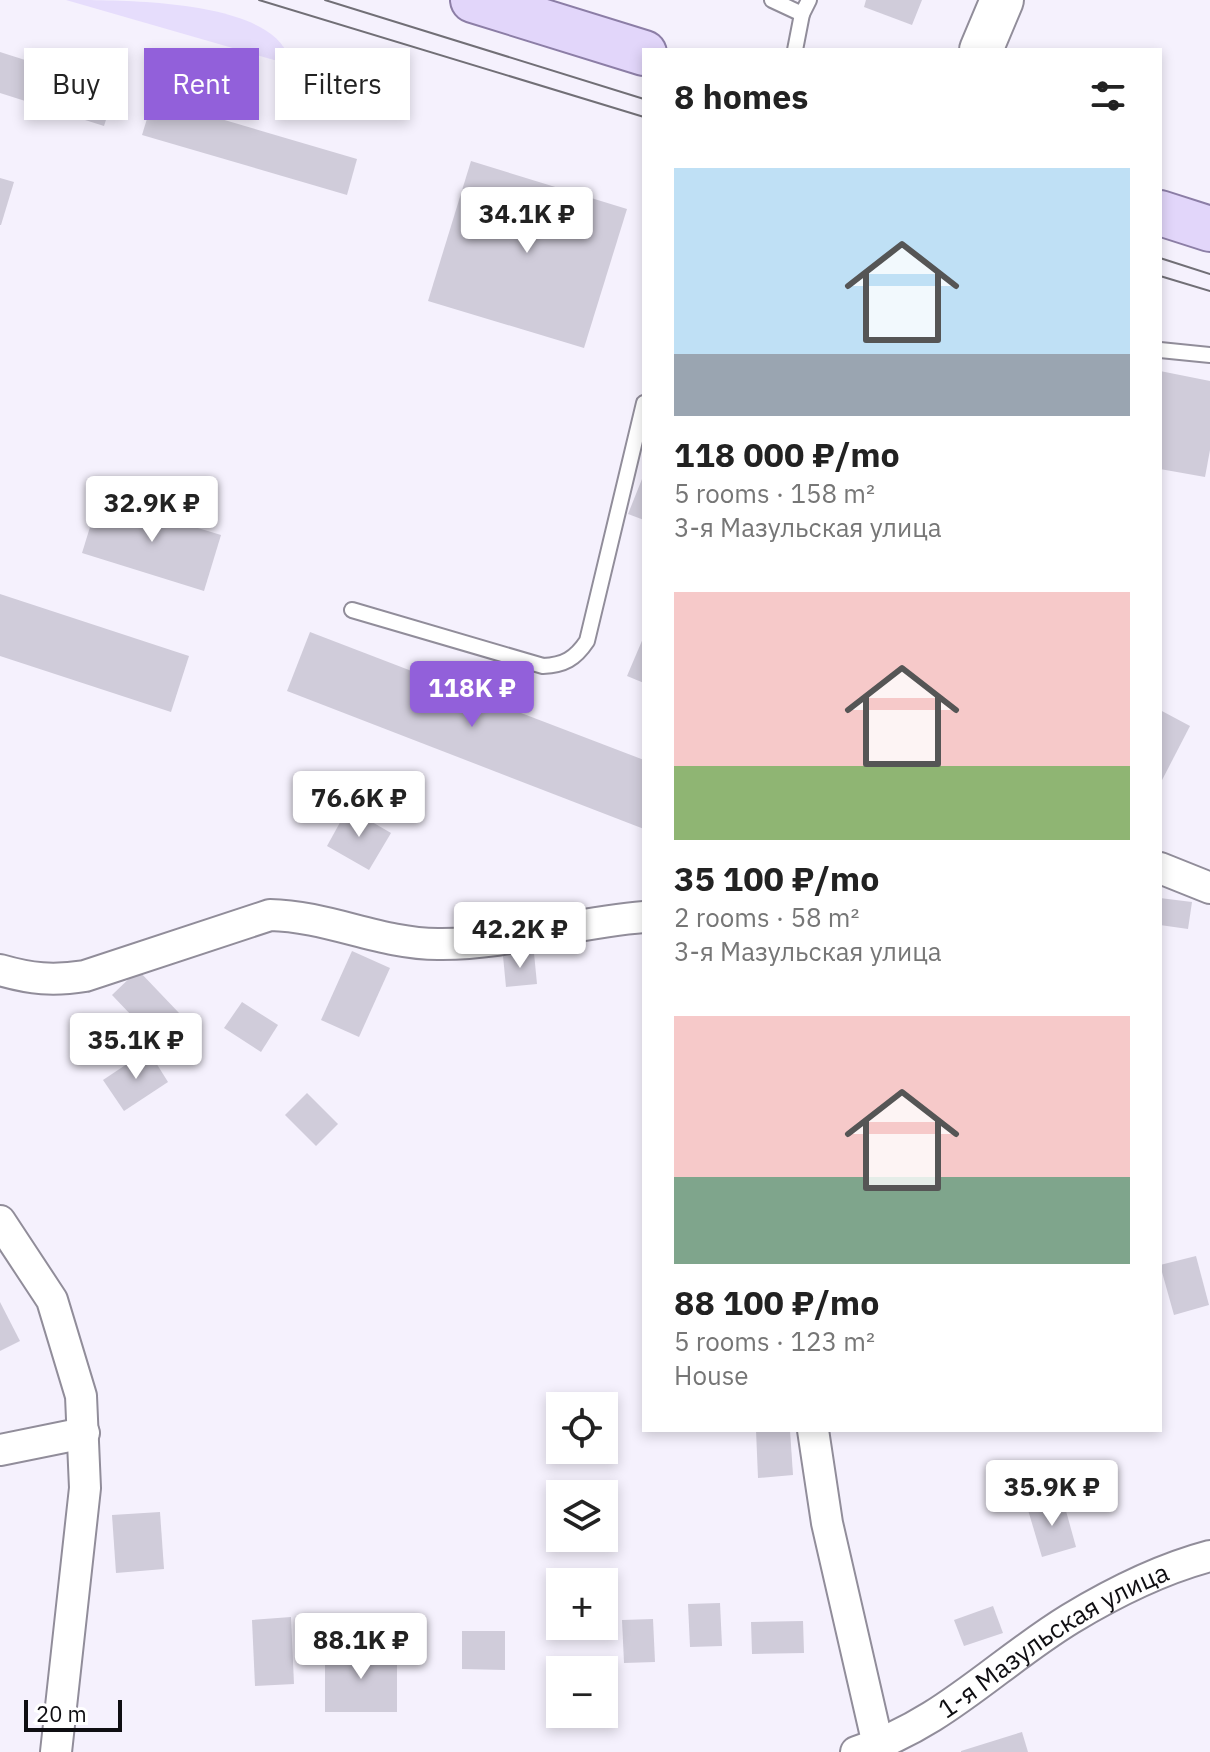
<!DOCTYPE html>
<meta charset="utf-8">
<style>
:root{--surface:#fff;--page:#f2f2f2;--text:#222;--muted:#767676;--accent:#9260da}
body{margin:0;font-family:"IBM Plex Sans",sans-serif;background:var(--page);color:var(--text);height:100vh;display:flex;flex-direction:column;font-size:30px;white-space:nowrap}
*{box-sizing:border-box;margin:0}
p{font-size:26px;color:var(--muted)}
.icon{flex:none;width:44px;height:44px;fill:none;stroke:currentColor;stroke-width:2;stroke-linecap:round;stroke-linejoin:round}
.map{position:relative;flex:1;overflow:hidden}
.sheet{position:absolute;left:642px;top:48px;width:520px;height:1384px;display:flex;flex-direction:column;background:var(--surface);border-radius:0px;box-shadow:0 4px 12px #0003}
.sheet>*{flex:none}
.top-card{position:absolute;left:24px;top:48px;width:498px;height:72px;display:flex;gap:16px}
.buttons{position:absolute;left:546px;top:1392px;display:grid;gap:16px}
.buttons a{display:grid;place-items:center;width:72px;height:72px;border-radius:0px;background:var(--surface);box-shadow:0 4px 12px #0003;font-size:40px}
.scale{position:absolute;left:24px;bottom:20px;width:98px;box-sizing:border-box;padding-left:8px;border:4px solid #0f0e12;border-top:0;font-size:22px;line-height:28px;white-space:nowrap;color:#0f0e12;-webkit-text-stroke:6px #fff;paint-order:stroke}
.price{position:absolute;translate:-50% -68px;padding:0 18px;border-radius:8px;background:#fff;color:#222;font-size:26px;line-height:52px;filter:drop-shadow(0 2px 4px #0008)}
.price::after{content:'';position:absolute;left:50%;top:48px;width:24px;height:18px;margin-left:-12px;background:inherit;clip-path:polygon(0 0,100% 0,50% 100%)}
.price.active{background:var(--accent);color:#fff}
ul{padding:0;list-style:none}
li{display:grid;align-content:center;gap:16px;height:424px;padding:0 32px}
li span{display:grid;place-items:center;height:248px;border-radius:0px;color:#555}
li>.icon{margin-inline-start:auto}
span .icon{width:144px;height:144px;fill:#fffc;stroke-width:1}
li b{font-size:34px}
h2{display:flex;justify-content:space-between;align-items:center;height:96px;padding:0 32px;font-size:34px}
.pill{padding:0 28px;border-radius:0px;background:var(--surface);box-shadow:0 4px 12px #0003;font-size:28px;line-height:72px}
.pill.active{background:var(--accent);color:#fff}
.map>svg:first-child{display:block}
</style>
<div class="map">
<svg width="1210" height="1752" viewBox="0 0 1210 1752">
<rect width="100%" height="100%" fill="#f5f1fd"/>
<path fill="#e6ddfc" d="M 66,0 C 127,0 271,0 289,58 L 274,60 Z"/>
<g fill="#d0ccda">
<polygon points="866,0 922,0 912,25 864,7"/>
<polygon points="0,52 116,89 104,126 0,93"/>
<polygon points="153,99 357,159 347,195 142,135"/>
<polygon points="471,161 627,209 584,348 428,301"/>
<polygon points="0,178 14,182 1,225 0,225"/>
<polygon points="1160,371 1210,381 1210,450 1205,477 1160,469"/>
<polygon points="644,474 644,520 628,514"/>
<polygon points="99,498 221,535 204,591 82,553"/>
<polygon points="0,594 189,656 171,712 0,656"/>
<polygon points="310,632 644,760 644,829 287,691"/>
<polygon points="644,636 644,683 627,676"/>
<polygon points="1160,710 1190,726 1160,784"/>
<polygon points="348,808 391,833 369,870 327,846"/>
<polygon points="1160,898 1192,902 1188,929 1160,925"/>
<polygon points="352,951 390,968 359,1037 321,1020"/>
<polygon points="534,953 537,984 506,987 503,956"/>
<polygon points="138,970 180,1014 154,1039 112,995"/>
<polygon points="242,1002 278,1025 261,1052 224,1028"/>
<polygon points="148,1050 168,1082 124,1111 103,1080"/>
<polygon points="307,1093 338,1124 316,1146 285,1115"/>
<polygon points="1196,1256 1209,1305 1174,1315 1160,1265"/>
<polygon points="0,1302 20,1341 0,1351"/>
<polygon points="756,1430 790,1430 793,1475 758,1478"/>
<polygon points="1063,1500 1076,1547 1042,1557 1028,1510"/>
<polygon points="160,1512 164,1569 116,1573 112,1515"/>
<polygon points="720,1603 722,1646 690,1647 688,1604"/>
<polygon points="993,1606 1003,1633 964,1646 954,1620"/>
<polygon points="291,1617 294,1684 255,1686 252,1620"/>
<polygon points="653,1619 655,1662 624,1663 622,1620"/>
<polygon points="803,1621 804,1653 752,1654 751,1622"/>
<polygon points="462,1631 505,1631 505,1670 462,1669"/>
<rect x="325" y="1650" width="72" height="62"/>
<polygon points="1022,1732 1028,1752 961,1752 961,1751"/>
</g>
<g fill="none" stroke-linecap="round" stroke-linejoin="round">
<defs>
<g id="lane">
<polyline points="772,0 802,14 809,0"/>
<polyline points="795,50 802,14"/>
<polyline points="1160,350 1210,355"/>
<path d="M 352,610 L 543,666 C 564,665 575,659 587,641 L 644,403"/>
</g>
<g id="street">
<polyline points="1160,868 1210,888"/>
<path d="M 0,970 C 31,979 53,981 85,976 L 270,915 C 327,916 381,944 438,944 C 508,945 575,922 644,917"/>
<polyline points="0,1221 52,1300 81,1396 85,1488 56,1752"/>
<polyline points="813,1430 827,1523 878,1745"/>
<polyline points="0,1450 84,1433"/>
<path id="s1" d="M 856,1752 C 942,1725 995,1665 1070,1619 C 1113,1593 1161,1569 1210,1556"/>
</g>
<polyline id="secondary" points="981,50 1002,0"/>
<g id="primary">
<polyline points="473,0 644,53"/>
<polyline points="1160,213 1210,229"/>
</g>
</defs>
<use href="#lane" stroke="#918d9a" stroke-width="18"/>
<use href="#street" stroke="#918d9a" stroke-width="34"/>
<use href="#secondary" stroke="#918d9a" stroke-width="46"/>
<use href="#primary" stroke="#8c7ea6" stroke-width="48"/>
<use href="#lane" stroke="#fff" stroke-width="14"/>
<use href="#street" stroke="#fff" stroke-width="30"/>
<use href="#secondary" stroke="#fff" stroke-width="42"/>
<use href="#primary" stroke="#e2d6fa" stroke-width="44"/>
<g stroke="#716f76" stroke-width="2">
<polyline points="259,0 644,117"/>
<polyline points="325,0 644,99"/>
<polyline points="1160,258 1210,274"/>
<polyline points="1160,276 1210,291"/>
</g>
</g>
<g text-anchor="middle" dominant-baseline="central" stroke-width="7" stroke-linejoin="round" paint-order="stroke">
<g font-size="26" fill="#0f0e12" stroke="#fff">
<text stroke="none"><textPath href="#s1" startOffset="228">1-я Мазульская улица</textPath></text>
</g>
</g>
</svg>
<div class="buttons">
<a><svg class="icon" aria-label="locate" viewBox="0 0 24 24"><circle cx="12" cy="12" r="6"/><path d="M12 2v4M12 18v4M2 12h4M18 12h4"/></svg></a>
<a><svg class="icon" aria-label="layers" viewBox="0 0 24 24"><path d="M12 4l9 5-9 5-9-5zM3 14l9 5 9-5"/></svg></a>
<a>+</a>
<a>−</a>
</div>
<div class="scale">20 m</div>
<b class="price" style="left:527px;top:255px">34.1K ₽</b>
<b class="price" style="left:152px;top:544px">32.9K ₽</b>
<b class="price active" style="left:472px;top:729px">118K ₽</b>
<b class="price" style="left:359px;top:839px">76.6K ₽</b>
<b class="price" style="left:520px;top:970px">42.2K ₽</b>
<b class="price" style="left:136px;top:1081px">35.1K ₽</b>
<b class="price" style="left:1052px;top:1528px">35.9K ₽</b>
<b class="price" style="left:361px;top:1681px">88.1K ₽</b>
<div class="top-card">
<a class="pill">Buy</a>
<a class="pill active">Rent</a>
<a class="pill">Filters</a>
</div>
<section class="sheet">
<h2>8 homes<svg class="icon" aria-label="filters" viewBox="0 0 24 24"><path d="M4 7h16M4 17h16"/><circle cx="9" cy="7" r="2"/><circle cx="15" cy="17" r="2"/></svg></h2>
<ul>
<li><span style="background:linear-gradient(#bfe0f5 75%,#9aa5b1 0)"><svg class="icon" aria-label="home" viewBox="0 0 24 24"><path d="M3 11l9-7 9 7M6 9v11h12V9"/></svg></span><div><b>118 000 ₽/mo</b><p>5 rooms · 158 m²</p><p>3-я Мазульская улица</p></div></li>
<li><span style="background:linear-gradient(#f6c9c9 70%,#8fb573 0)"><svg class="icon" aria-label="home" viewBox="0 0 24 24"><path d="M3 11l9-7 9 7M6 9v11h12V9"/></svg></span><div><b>35 100 ₽/mo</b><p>2 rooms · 58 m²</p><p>3-я Мазульская улица</p></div></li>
<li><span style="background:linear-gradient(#f6c9c9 65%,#7fa58c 0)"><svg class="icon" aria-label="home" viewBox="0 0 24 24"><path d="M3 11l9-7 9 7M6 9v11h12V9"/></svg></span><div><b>88 100 ₽/mo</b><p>5 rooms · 123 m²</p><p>House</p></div></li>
</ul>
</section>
</div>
